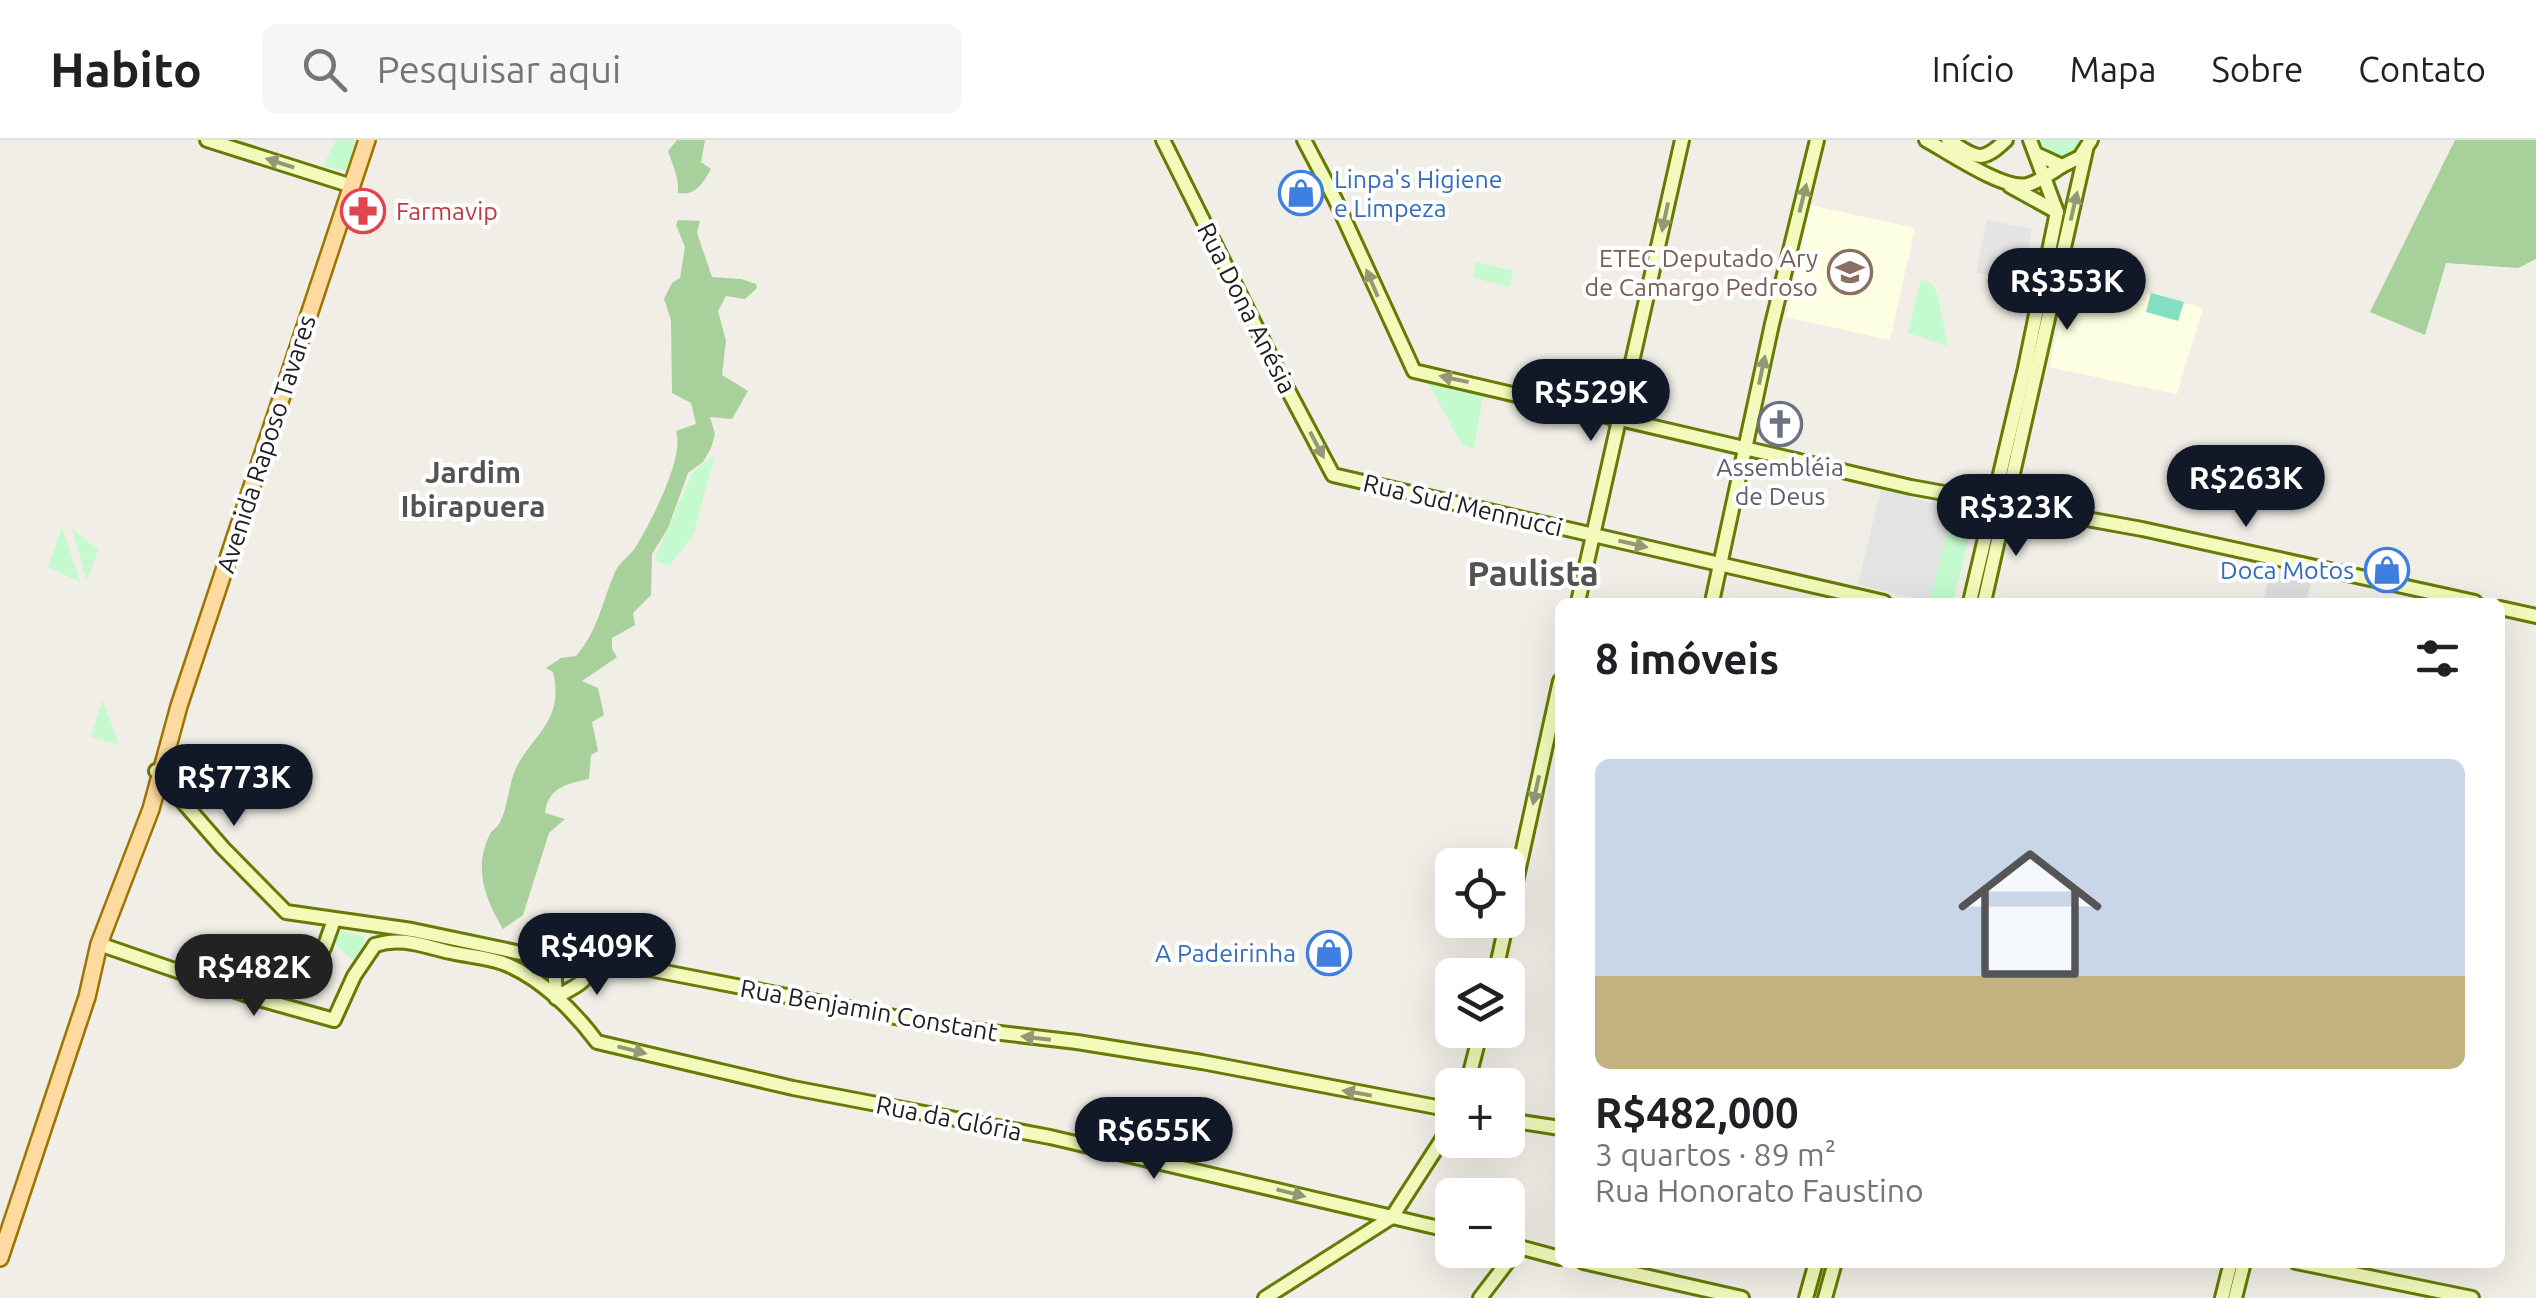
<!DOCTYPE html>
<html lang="pt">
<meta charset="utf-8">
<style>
:root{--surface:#fff;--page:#f6f6f6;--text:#202124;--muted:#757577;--line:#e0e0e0;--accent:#111827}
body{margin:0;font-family:Ubuntu,sans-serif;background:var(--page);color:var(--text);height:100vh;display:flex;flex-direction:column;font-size:38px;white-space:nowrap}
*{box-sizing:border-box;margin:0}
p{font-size:32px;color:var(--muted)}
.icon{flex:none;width:55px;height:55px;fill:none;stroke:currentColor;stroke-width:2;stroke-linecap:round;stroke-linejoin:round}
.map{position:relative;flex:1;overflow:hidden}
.side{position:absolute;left:1555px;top:458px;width:950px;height:670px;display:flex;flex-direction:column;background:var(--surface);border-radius:15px;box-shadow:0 10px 40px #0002}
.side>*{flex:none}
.buttons{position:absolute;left:1435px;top:708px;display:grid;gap:20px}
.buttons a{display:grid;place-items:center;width:90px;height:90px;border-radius:15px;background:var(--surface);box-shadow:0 10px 40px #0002;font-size:50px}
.price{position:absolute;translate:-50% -85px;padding:0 22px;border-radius:35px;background:var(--accent);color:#fff;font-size:32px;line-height:65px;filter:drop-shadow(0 2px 5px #0008)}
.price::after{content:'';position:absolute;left:50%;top:60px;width:30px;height:22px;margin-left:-15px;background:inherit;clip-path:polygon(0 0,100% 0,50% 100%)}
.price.selected{background:#222;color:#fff}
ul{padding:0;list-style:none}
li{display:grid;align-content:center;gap:20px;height:530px;padding:0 40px}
li span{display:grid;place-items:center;height:310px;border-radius:15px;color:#555}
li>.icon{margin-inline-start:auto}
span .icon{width:180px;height:180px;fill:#fffc;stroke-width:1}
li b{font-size:42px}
h2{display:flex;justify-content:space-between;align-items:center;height:120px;padding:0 40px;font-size:42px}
header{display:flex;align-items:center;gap:60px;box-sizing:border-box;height:140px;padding:0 50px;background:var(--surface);border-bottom:2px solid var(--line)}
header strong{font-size:48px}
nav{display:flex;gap:55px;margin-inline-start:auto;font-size:35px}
.search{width:700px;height:90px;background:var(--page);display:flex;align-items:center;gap:25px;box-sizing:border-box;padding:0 35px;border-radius:15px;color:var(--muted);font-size:38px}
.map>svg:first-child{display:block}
</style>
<header>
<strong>Habito</strong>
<div class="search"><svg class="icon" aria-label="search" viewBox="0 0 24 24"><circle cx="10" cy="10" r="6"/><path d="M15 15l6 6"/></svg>Pesquisar aqui</div>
<nav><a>Início</a><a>Mapa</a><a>Sobre</a><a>Contato</a></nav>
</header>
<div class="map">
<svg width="2536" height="1158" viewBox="0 0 2536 1158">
<rect width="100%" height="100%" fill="#f1eee7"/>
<polygon fill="#dedddd" points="2271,428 2312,438 2306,462 2263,462"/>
<g fill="#fdffe2">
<polygon points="1810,65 1915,88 1890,200 1786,177"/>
<polygon points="2072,133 2203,168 2177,254 2052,228 2050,222"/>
</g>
<g fill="#a7d09b">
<path d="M 677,0 L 705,0 L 701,22 L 711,29 C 703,43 696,56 678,53 C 679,37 673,26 668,11 Z"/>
<polygon points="2455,0 2536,0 2536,119 2518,128 2446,123 2425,195 2370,172"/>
<path d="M 678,80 L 700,81 L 697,93 L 712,137 L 741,139 L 756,144 L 757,148 L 745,159 L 726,156 L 718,171 L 726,201 L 722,235 L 748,251 L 732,279 L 710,277 L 715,294 L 711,308 L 703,322 L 688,333 L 668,388 L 652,414 L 651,455 L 633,473 L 635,485 L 612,498 L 612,509 L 617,517 L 582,541 L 598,548 L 604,575 L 592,582 L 598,611 L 591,615 L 589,639 C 567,644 548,647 545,673 L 565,679 L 549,693 L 523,775 L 503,789 C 485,759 473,728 490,694 C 492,690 497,688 499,684 C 508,669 508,646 516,628 C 532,595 565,581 553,532 L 546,528 L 561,518 L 576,516 C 598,491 602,462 615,432 C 620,421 629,417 635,408 C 650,384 685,318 676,291 L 696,284 L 691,263 L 672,253 L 671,180 L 664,159 L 672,143 L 680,138 L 685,107 L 676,85 Z"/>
</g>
<g fill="#c4facd">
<polygon points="336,0 357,0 347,31 323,26"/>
<path d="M 2037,0 L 2084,0 L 2073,14 C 2057,20 2045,16 2037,0 Z"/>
<polygon points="1476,122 1513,131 1510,147 1473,138"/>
<polygon points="1921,139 1933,144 1938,157 1948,206 1908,193"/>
<polygon points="1425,238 1484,252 1474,308 1462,304"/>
<polygon points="715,315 693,396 669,426 654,420 693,332"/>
<polygon points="1881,350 1975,373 1953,462 1932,462 1858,444"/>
<polygon points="62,387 80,442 48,427"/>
<polygon points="72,389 98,410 87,441"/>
<polygon points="103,560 119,605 91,597"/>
<polygon points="335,789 365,797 362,816 354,821 336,805"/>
</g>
<polygon fill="#85e0c3" points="2151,153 2184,162 2178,181 2146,172"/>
<g fill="#e4e4e4">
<polygon points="1987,80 2032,89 2021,142 1976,133"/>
<polygon points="1881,350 1954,368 1929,462 1858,444"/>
</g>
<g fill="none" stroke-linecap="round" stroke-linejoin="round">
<defs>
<g id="secondary">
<polyline points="207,0 352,46"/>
<polyline points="1163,0 1281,237 1333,335 1884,462"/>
<polyline points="1304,0 1335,59 1414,231 1911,347 2142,389 2475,462"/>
<path d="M 1926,0 C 1948,12 2003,50 2027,45 C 2039,42 2051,33 2062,26"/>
<path d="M 1948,0 C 1976,17 1980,25 2006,0"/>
<polyline points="2036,14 2062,26 2080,17 2091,0"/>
<polyline points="2010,46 2057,72"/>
<polyline points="1578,462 1682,0"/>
<polyline points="1712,462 1772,184 1817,0"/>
<polyline points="1970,462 2025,228 2057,72 2030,0"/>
<polyline points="1984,462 2086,10"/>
<polyline points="2500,468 2536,476"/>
<polyline points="156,631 223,708 286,772 412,790 554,820 649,829 941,886 1077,902 1202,922 1452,970"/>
<polyline points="1508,778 1560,541"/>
<polyline points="99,804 259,859 334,880 354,836 375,805"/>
<path d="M 375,805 C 402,796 423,806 450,812 C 468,816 486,817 503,823 C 540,837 574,871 597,902 L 793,948 L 1050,997 L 1452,1091"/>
<polyline points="324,808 334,780"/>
<path d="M 554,820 L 556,858 C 572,846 586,846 592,824"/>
<polyline points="1495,835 1507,780"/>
<polyline points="1467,945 1481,890"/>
<polyline points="1508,980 1560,988"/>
<polyline points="1508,1104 1560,1118"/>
<polyline points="1583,1122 1742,1158"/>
<polyline points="2296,1122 2472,1158"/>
<polyline points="1265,1158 1392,1077 1452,984"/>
<polyline points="1480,1158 1519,1107"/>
<polyline points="1806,1158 1816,1122"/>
<polyline points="1825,1158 1835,1122"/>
<polyline points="2222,1158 2231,1122"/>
<polyline points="2235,1158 2244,1122"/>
</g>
<polyline id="primary" points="0,1118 87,857 99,804 151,669 179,566 367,0"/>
</defs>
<use href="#secondary" stroke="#657b04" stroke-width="18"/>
<use href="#primary" stroke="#9d7400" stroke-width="20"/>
<use href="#secondary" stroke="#f3fabb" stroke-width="12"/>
<use href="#primary" stroke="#fddba0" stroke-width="15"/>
</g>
<defs><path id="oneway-solid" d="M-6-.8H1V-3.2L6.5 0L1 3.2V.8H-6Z" transform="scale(2.5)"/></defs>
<g fill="#949875">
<use href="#oneway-solid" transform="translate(280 23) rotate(-162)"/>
<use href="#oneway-solid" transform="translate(1803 58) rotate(-76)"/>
<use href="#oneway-solid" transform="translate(2074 66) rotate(-77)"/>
<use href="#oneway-solid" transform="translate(1665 77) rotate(102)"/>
<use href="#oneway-solid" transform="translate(1372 143) rotate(-113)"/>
<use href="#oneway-solid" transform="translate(1762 230) rotate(-78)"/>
<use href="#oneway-solid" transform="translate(1454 239) rotate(-168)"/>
<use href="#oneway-solid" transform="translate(1317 305) rotate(62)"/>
<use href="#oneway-solid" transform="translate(1633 404) rotate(13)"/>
<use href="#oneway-solid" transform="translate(1536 650) rotate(102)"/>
<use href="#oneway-solid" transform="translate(1036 898) rotate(-173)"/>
<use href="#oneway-solid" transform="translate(632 910) rotate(14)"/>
<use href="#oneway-solid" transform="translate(1357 953) rotate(-170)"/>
<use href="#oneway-solid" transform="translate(1291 1053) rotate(14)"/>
</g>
<defs>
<symbol id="shop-ring" viewBox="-11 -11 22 22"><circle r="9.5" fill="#fff" stroke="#3f7fe0" stroke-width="1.5"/><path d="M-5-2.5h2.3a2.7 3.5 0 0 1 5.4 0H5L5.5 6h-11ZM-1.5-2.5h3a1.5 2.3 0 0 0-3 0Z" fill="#3f7fe0"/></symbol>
<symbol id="pharmacy-ring" viewBox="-11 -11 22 22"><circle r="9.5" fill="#fff" stroke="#e0444e" stroke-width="1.5"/><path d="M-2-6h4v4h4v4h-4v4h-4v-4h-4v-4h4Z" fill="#e0444e"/></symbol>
<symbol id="university-ring" viewBox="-11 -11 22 22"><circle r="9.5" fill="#fff" stroke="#8d6e63" stroke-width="1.5"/><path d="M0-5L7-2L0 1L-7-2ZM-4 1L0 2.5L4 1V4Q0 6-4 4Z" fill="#8d6e63"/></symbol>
<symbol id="church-ring" viewBox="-11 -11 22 22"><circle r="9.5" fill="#fff" stroke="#6b7280" stroke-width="1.5"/><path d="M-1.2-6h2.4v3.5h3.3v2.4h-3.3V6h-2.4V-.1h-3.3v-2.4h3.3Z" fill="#6b7280"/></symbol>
</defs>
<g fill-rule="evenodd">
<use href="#shop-ring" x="1276" y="28" width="50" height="50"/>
<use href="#pharmacy-ring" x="338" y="46" width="50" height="50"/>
<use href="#university-ring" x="1825" y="107" width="50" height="50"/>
<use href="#church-ring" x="1755" y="259" width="50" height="50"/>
<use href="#shop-ring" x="2362" y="405" width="50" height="50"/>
<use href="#shop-ring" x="1304" y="788" width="50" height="50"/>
</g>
<g text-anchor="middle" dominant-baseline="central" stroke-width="8" stroke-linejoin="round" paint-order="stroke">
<g font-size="25" fill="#366cbe" stroke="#fff" text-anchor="end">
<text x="1334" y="39" text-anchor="start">Linpa's Higiene<tspan x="1334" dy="29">e Limpeza</tspan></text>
<text x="2354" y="430">Doca Motos</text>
<text x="1296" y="813">A Padeirinha</text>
</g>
<g font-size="25" fill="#be3a42" stroke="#fff" text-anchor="start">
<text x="396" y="71">Farmavip</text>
</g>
<g font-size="25" fill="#785e54" stroke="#fff" text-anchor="end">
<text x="1818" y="118">ETEC Deputado Ary<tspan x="1818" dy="29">de Camargo Pedroso</tspan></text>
</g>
<g font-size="25" fill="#202020" stroke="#fff">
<text transform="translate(1247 168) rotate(63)">Rua Dona Anésia</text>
<text transform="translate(266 304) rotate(-72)">Avenida Raposo Tavares</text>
<text transform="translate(1463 365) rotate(13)">Rua Sud Mennucci</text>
<text transform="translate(869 870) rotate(10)">Rua Benjamin Constant</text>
<text transform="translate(949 978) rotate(11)">Rua da Glória</text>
</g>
<g font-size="25" fill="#5b616d" stroke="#fff">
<text x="1780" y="327">Assembléia<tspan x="1780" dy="29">de Deus</tspan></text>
</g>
<g font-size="30" font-weight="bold" fill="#535353" stroke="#fff">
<text x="473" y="332">Jardim<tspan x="473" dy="34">Ibirapuera</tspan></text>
</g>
<g font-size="35" font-weight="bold" fill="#535353" stroke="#fff">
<text x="1533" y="433">Paulista</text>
</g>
</g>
</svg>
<div class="buttons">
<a><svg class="icon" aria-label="locate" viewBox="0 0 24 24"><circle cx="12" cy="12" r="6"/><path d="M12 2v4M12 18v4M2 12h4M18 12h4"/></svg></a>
<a><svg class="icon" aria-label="layers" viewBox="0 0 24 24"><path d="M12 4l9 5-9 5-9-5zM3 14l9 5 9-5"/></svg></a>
<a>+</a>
<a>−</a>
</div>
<b class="price" style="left:2067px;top:193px">R$353K</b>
<b class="price" style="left:1591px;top:304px">R$529K</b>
<b class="price" style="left:2246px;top:390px">R$263K</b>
<b class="price" style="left:2016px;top:419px">R$323K</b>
<b class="price" style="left:234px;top:689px">R$773K</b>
<b class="price" style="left:597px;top:858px">R$409K</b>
<b class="price selected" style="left:254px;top:879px">R$482K</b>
<b class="price" style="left:1154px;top:1042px">R$655K</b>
<section class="side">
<h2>8 imóveis<svg class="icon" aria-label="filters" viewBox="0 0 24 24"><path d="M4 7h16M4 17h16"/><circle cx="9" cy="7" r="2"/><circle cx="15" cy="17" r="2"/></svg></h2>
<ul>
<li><span style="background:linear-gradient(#c9d6e8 70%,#c2b280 0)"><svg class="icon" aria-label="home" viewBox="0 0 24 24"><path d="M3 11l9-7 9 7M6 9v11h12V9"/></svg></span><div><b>R$482,000</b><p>3 quartos · 89 m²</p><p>Rua Honorato Faustino</p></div></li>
</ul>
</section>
</div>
